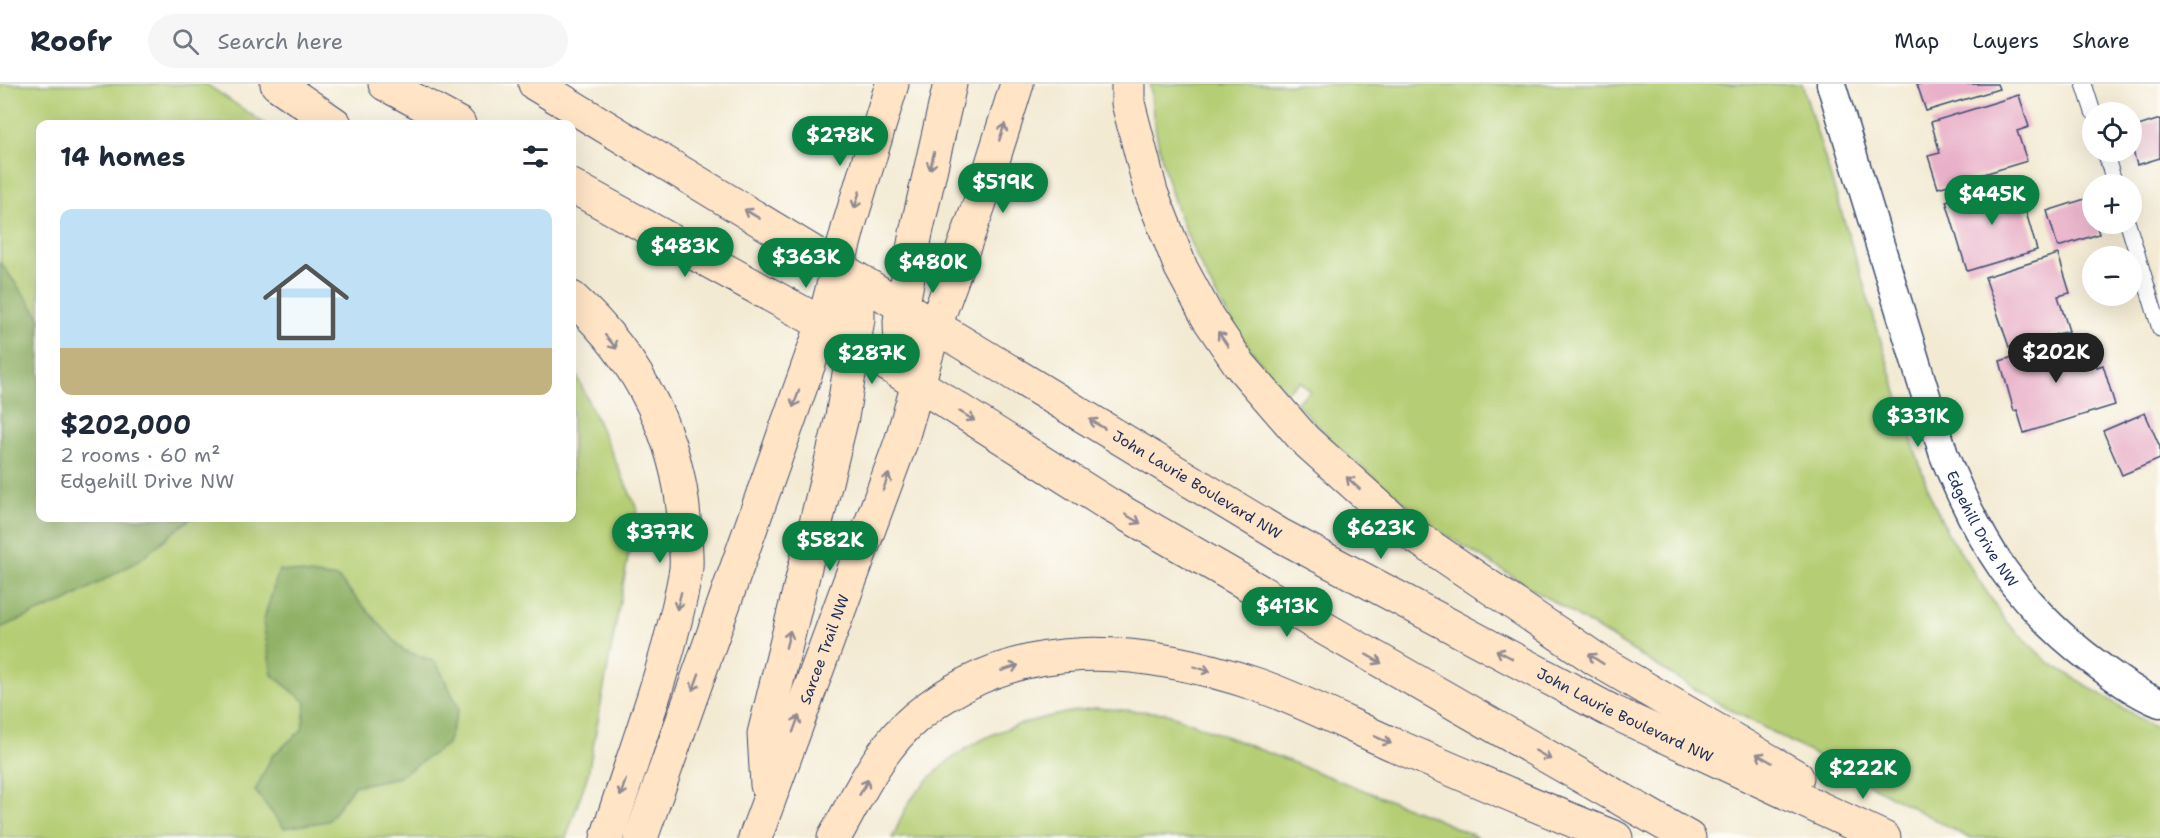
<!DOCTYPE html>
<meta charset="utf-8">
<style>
:root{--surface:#fff;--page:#f6f6f7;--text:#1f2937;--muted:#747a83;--line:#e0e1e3;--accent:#0b8043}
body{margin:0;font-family:"Shantell Sans",sans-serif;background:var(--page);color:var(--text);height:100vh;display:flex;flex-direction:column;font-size:22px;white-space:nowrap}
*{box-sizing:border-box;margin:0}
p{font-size:20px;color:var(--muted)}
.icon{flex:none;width:33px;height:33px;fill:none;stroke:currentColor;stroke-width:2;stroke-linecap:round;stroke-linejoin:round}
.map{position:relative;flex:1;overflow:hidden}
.side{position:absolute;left:36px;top:36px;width:540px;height:402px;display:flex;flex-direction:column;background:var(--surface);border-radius:12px;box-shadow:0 6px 24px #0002}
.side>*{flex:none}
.buttons{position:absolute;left:2082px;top:18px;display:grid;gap:12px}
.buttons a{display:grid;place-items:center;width:60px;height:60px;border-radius:50%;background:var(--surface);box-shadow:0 6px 24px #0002;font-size:30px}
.price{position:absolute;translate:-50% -51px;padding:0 14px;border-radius:21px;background:var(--accent);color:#fff;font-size:20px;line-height:39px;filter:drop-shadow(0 2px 3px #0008)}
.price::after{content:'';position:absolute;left:50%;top:36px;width:18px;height:14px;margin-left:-9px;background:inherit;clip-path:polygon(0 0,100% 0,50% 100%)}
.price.current{background:#222;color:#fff}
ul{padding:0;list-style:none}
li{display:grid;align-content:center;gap:12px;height:318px;padding:0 24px}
li span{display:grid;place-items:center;height:186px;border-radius:12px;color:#555}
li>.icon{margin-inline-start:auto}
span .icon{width:108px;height:108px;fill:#fffc;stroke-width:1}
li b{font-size:26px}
h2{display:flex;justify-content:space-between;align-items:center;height:72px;padding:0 24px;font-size:26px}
header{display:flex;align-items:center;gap:36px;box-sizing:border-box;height:84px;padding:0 30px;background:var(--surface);border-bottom:2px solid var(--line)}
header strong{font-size:28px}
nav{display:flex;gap:33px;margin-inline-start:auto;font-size:21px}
.search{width:420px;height:54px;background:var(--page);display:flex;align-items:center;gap:15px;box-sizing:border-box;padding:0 21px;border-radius:33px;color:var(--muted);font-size:22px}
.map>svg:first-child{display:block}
</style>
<header>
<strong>Roofr</strong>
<div class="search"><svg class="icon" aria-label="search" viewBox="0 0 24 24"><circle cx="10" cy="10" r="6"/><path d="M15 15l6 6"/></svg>Search here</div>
<nav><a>Map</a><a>Layers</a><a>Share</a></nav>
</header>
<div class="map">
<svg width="2160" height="754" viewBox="0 0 2160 754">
<rect width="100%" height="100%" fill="#fdfcf7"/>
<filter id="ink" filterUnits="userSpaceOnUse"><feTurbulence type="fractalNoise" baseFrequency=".0167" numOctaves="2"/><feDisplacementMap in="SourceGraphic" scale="12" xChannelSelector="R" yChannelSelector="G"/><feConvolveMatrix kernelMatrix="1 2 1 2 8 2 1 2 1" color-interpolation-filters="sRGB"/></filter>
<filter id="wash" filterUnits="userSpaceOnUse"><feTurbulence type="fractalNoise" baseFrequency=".008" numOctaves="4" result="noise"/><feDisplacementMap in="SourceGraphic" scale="24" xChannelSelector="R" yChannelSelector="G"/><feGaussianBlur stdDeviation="1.35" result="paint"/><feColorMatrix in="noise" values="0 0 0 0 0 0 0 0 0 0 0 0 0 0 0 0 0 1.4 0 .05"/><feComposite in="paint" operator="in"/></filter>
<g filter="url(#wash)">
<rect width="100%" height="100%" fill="#f3ead3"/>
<g fill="#b5ce74" stroke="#687e69" stroke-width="1.5">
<polygon points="0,0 206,0 265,40 40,40 40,434 572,434 572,281 637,425 588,690 566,754 0,754"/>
<path d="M 1150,0 L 1802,0 L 1910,351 L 1930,411 L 1947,448 L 2007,539 L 2048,578 L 2160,647 L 2160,754 L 1969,754 L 1711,615 L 1439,447 L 1341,366 L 1296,319 L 1310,307 L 1300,297 L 1286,308 C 1271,289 1253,271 1240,251 C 1192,176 1156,90 1150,0 Z"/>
<path d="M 1095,624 L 1166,629 L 1432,733 L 1479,754 L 892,754 C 899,741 904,724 913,713 C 961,652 1022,635 1095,624 Z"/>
</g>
<g fill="#90b166" stroke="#567062" stroke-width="1.5">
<polygon points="0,178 40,233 40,434 191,434 138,477 66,517 0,544"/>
<polygon points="279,486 338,494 403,566 436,578 459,624 447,660 399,693 354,702 328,737 284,744 255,707 272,672 302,646 306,618 272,591 263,538"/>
</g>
<g id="blocks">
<g fill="#e9b1c9">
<polygon points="1917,0 1997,0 1999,5 1926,27"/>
<polygon points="2019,11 2029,43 2017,47 2027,77 1938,104 1928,72 1940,69 1931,38"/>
<polygon points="2160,35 2160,74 2137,81 2132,63 2132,44"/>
<polygon points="2017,97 2037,166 1967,187 1946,117"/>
<polygon points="2088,114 2092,140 2096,140 2099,150 2058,163 2047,127"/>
<polygon points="2058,170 2070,209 2058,212 2069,247 2009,263 1985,193"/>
<polygon points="2086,250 2097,283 2103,281 2115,321 2024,349 2017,326 2014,327 2000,277"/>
<polygon points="2145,329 2160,363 2160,375 2122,391 2103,347"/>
</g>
</g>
</g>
<g filter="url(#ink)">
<use href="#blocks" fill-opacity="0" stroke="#3b4b70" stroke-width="1.5"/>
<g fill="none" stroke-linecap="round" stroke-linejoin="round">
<defs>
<g id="service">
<polyline points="2084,0 2093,28"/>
<polyline points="2105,68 2115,100"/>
<polyline points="2128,140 2160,245"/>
</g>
<g id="minor">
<path id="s1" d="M 1831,0 L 1944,371 C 1980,460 2017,520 2094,578 C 2114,593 2137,610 2160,619"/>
</g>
<g id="secondary">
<polyline points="277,0 335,40"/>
<polyline points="385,0 459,40"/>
<path id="s2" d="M 535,0 L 1280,451 L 1611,627 L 1884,754"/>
<polyline points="1128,0 1128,19 1151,108 1181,184 1208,234 1240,281 1305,356 1403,444 1597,576 1797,693"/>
<polyline points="572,102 823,240 1108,420 1689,754"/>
<path d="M 572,214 C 640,275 682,359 685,450 C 685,463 688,478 685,491 C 669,580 634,668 607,754"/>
<polyline points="918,300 901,269 900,237 916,149 950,0"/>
<polyline points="767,701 764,650 842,333 858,235 858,215 838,181"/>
<polyline points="641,754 823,240 849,141 892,0"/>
<path id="s3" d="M 755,754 L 901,358 L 935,242 L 979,121 L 1017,0"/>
<path d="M 834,754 C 857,714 879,664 915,634 C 1017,548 1141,562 1258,601 C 1306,618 1353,643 1399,663 C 1471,694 1543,725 1616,754"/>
</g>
</defs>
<use href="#service" stroke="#3b4b70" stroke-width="17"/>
<use href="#minor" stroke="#3b4b70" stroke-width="31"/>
<use href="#secondary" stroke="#3b4b70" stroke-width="35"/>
<use href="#service" stroke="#fff" stroke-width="15"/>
<use href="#minor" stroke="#fff" stroke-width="28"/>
<use href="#secondary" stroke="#ffe4c6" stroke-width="33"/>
</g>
<defs><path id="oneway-shaft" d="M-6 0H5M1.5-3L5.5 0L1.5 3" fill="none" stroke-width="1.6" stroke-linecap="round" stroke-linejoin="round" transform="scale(1.5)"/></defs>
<g stroke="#8d8a92">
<use href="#oneway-shaft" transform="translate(1002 48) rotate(-72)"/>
<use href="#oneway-shaft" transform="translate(932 77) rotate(103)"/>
<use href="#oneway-shaft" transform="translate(857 116) rotate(107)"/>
<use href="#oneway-shaft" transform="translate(752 130) rotate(-149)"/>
<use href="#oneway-shaft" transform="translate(1223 255) rotate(-124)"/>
<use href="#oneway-shaft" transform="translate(611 258) rotate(50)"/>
<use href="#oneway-shaft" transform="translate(796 315) rotate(110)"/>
<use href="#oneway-shaft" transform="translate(967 332) rotate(32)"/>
<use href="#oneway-shaft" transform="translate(1097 340) rotate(-149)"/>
<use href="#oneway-shaft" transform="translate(886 398) rotate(-70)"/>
<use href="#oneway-shaft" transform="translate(1353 399) rotate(-138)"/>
<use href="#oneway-shaft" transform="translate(1133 435) rotate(30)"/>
<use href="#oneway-shaft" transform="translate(679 517) rotate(104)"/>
<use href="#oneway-shaft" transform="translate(788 555) rotate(-76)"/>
<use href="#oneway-shaft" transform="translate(1504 570) rotate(-152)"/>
<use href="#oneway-shaft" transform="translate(1374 575) rotate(30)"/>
<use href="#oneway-shaft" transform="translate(1596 575) rotate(-147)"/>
<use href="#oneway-shaft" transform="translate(1010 584) rotate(-18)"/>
<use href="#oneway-shaft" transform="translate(1202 585) rotate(17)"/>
<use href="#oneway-shaft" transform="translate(696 598) rotate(110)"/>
<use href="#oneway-shaft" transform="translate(796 640) rotate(-70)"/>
<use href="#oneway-shaft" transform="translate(1383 656) rotate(24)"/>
<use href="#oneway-shaft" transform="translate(1543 671) rotate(30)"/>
<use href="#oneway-shaft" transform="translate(1764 674) rotate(-150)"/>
<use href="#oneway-shaft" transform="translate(864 703) rotate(-60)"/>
<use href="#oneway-shaft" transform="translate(623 704) rotate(108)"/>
</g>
</g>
<g text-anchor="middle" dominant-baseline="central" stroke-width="6" stroke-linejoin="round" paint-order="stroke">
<g font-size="15" fill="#1b2f5e" stroke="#fdfcf7">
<text stroke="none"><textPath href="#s2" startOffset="774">John Laurie Boulevard NW</textPath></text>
<text stroke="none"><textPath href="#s1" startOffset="471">Edgehill Drive NW</textPath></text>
<text stroke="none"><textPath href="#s3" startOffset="201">Sarcee Trail NW</textPath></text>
<text stroke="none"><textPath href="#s2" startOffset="1260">John Laurie Boulevard NW</textPath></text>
</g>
</g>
</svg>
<div class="buttons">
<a><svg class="icon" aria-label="locate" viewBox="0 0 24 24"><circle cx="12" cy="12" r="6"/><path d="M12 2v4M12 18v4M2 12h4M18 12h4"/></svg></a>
<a>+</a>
<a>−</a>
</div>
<b class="price" style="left:840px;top:83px">$278K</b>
<b class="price" style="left:1003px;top:130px">$519K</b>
<b class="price" style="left:1992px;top:142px">$445K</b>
<b class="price" style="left:685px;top:194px">$483K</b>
<b class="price" style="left:806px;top:205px">$363K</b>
<b class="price" style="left:933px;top:210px">$480K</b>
<b class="price current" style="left:2056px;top:300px">$202K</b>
<b class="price" style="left:872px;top:301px">$287K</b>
<b class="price" style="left:1918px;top:364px">$331K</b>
<b class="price" style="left:1381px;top:476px">$623K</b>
<b class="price" style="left:660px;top:480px">$377K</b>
<b class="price" style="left:830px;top:488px">$582K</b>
<b class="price" style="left:1287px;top:554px">$413K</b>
<b class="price" style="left:1863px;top:716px">$222K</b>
<section class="side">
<h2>14 homes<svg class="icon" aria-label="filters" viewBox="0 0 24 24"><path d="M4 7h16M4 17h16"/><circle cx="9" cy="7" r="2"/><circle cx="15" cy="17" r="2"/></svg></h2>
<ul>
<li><span style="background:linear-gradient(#bfe0f5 75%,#c2b280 0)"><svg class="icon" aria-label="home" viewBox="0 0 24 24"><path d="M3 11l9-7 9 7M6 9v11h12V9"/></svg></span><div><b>$202,000</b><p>2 rooms · 60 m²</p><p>Edgehill Drive NW</p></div></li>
</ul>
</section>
</div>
